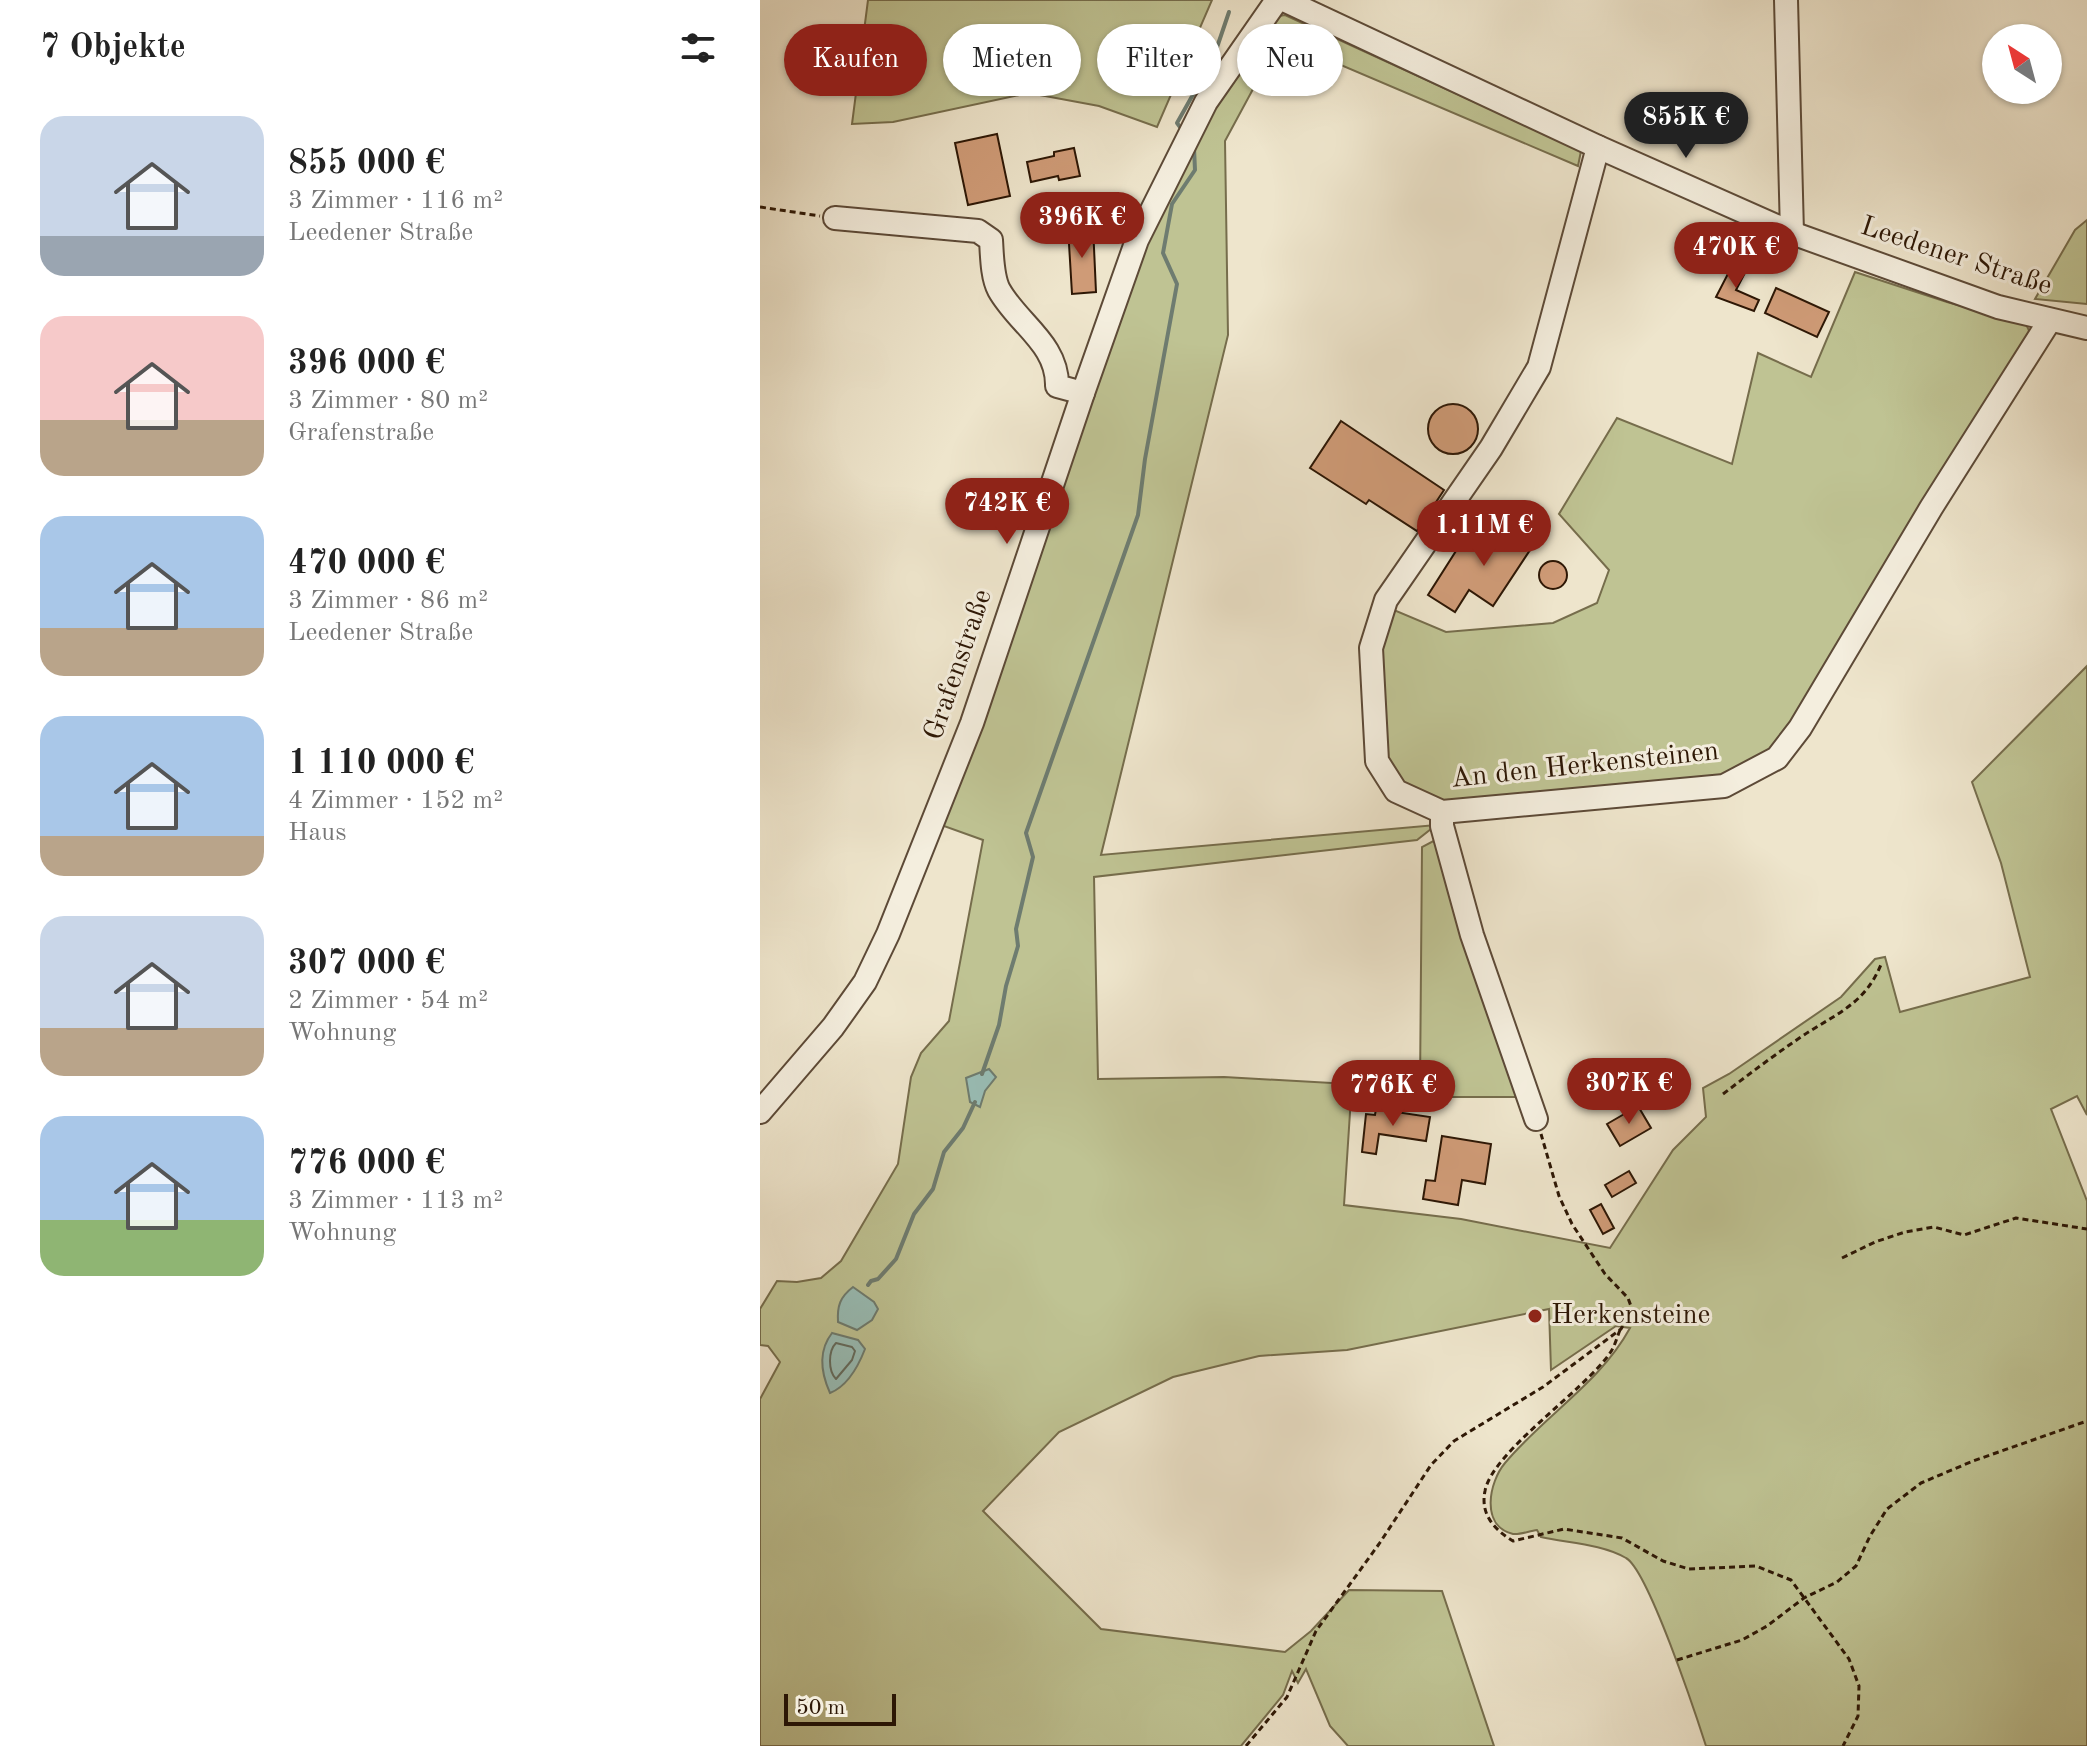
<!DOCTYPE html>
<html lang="de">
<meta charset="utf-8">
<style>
:root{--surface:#fff;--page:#f6f6f6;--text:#222;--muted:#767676;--accent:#8f2418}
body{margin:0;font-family:"Old Standard TT",serif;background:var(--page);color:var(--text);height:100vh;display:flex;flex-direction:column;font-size:30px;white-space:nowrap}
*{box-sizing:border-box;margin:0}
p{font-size:26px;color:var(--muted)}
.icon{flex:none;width:44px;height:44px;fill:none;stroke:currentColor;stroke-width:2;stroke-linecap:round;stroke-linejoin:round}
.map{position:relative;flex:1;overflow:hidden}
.panel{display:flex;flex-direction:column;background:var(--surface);width:760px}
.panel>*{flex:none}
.banner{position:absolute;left:24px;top:24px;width:760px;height:72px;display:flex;gap:16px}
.needle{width:52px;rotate:324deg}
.controls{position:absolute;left:1222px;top:24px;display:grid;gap:16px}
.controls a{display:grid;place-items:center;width:80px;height:80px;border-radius:50%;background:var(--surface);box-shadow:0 2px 6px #0004;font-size:40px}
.scale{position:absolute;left:24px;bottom:20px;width:112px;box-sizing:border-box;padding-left:8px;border:4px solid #2d1705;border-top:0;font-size:22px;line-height:28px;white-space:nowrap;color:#2d1705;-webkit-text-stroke:6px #f4eede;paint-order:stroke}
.price{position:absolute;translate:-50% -68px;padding:0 18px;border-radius:28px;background:var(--accent);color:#fff;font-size:26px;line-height:52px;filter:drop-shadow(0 2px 4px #0008)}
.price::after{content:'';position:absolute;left:50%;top:48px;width:24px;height:18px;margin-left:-12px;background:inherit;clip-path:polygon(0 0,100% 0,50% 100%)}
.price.active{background:#222;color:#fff}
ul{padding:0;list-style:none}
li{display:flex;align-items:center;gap:24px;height:200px;padding:0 40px}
li span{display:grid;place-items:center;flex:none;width:224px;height:160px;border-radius:24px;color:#555}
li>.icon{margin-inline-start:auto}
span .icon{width:96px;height:96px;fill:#fffc;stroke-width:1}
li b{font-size:34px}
h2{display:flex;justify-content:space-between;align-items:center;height:96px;padding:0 40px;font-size:34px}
.pill{padding:0 28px;border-radius:36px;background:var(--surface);box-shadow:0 2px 6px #0004;font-size:28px;line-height:72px}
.pill.active{background:var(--accent);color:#fff}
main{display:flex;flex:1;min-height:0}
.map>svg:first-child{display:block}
</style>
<main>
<section class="panel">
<h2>7 Objekte<svg class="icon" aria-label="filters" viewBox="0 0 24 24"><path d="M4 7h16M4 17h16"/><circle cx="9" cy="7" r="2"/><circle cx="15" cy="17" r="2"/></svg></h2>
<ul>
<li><span style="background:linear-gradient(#c9d6e8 75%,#9aa5b1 0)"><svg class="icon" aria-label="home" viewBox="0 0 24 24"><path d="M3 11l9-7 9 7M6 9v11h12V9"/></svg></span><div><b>855 000 €</b><p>3 Zimmer · 116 m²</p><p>Leedener Straße</p></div></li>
<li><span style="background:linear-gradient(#f6c9c9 65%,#b9a48a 0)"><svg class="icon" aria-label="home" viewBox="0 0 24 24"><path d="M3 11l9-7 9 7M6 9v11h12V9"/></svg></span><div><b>396 000 €</b><p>3 Zimmer · 80 m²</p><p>Grafenstraße</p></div></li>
<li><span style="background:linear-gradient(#a9c7e8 70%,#b9a48a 0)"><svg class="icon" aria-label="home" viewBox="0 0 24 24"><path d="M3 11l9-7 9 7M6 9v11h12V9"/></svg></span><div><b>470 000 €</b><p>3 Zimmer · 86 m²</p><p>Leedener Straße</p></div></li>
<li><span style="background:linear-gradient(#a9c7e8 75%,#b9a48a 0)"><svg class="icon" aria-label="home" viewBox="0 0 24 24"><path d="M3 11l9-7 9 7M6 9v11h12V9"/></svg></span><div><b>1 110 000 €</b><p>4 Zimmer · 152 m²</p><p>Haus</p></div></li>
<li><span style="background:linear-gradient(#c9d6e8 70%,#b9a48a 0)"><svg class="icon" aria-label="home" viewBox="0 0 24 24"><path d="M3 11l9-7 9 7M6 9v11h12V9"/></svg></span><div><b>307 000 €</b><p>2 Zimmer · 54 m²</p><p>Wohnung</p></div></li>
<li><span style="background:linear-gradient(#a9c7e8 65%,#8fb573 0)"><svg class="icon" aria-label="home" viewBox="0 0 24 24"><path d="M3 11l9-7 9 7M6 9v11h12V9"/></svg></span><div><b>776 000 €</b><p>3 Zimmer · 113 m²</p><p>Wohnung</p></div></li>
</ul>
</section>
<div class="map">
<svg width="1327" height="1746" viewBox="0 0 1327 1746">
<rect width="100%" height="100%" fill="#eee5cc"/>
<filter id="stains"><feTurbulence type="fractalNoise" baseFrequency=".0025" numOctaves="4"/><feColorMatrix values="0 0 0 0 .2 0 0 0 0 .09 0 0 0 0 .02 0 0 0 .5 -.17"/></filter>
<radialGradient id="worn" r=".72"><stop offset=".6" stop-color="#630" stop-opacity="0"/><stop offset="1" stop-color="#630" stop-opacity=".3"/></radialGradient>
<g fill="#bfc393" stroke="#766d4c" stroke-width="2">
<polygon points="108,0 452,0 397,127 339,106 269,93 133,122 92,124"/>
<path d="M 525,15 L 821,151 L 818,166 L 520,39 L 465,141 L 468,335 L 341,855 L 676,825 L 657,840 L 334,877 L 338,1079 L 464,1077 L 660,1088 L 662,847 L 681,837 L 759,1097 L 591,1097 L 584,1205 L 701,1219 L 850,1248 L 913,1150 L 946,1117 L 943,1088 L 969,1074 L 1081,997 L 1115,959 L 1125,957 L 1140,1012 L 1270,977 L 1241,863 L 1212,782 L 1327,666 L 1327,1115 L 1317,1096 L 1291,1109 L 1327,1201 L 1327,1746 L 946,1746 C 936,1715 888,1570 866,1558 C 842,1544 808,1543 781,1537 L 777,1530 C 769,1531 760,1535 753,1534 C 720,1526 729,1482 745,1463 C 785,1415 840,1383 870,1328 L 856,1326 L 791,1370 L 789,1309 L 587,1350 L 499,1356 L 413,1377 L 299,1432 L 223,1511 L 341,1629 L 525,1652 L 551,1631 L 589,1590 L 682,1591 L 734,1746 L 588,1746 L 570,1726 L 546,1669 L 538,1683 L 532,1671 L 523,1695 L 481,1746 L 0,1746 L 0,1399 L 20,1362 L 8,1346 L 0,1345 L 0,1309 L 17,1281 L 37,1282 L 61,1278 L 81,1261 L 138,1164 L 151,1077 L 161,1053 L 189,1021 L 223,840 L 181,825 L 223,726 L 329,398 L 383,245 L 447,115 L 519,16 Z"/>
<polygon points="1327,220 1327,304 1275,299 1315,230"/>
<polygon points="1095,272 1187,302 1266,324 1271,335 1036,719 1009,754 958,777 672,803 642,787 624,759 618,646 634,610 686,632 793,623 837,603 849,570 799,514 857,418 972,464 998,353 1051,377"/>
</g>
<g fill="#99bfb8" stroke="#6e7c70" stroke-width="2">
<polygon points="229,1069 236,1077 225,1091 220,1107 210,1102 206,1078"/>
<path d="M 93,1287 L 114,1302 L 118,1309 L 112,1320 L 97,1330 L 78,1322 C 77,1306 80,1297 93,1287 Z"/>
<path d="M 72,1333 L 98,1340 L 105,1349 C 98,1367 88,1386 70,1393 C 61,1373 58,1351 72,1333 Z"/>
</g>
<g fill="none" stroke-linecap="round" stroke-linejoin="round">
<path stroke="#636b5e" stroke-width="2" d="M 76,1343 L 92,1347 L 95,1351 L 92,1360 L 76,1379 C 68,1371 68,1351 76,1343 Z"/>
<g stroke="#6e7c70" stroke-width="4">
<polyline points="420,127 417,123 453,59 469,12"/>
<polyline points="222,1074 239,1025 246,986 258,946 256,929 273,857 266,833 378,515 385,459 417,284 403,253 412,204 435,170 434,148"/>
<polyline points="108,1285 111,1281 118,1279 136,1259 154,1214 173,1189 184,1152 203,1128 215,1102"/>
</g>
</g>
<g fill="#cf9b77" stroke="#2d1705" stroke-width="2">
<polygon points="237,134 250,196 208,205 195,143"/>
<polygon points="314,148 320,176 299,180 298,176 271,182 267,162 294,156 294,152"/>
<polygon points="333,226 336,292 312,294 308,227"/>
<polygon points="973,264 986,271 976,290 999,300 994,311 956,297"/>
<polygon points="1016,288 1069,312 1057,337 1005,313"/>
<circle cx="693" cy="429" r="25"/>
<polygon points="581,421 684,490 657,531 609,500 606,504 550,468"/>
<polygon points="747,519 778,538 733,606 709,590 695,612 668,595 703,540 725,554"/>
<circle cx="793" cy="575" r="14"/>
<polygon points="878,1106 891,1128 860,1146 847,1124"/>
<polygon points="616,1109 670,1117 666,1141 619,1134 616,1154 602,1152 606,1114 615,1115"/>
<polygon points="682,1136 731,1144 725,1184 702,1180 698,1205 663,1199 666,1180 675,1181"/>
<polygon points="869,1171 876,1183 852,1197 845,1185"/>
<polygon points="841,1204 854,1228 843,1234 830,1210"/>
</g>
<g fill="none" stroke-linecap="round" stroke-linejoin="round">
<defs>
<g id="minor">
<polyline points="524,0 838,147 1032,233 1238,307 1327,328"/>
<polyline points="1026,0 1032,233"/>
<polyline points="838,147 779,367 731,448 626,600 611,648 617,761 636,791 682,812 964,786 1017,758 1040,728 1171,508 1290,320"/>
<path d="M 75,218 L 218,231 L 231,240 C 232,255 232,277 239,290 C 258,324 298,344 297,386 L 323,393"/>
<polyline points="682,812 682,826 712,935 776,1119"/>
<polyline points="0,1112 73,1027 105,982 128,934 212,723 323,393 377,240 446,102 517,0"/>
</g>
</defs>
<use href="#minor" stroke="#5d4a37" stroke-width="26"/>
<g stroke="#2d1705" stroke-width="3" stroke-dasharray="6 4" stroke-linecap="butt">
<polyline points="0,207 60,216"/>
<path d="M 963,1094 C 988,1075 1013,1056 1038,1039 C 1074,1014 1105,1006 1122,962"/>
<polyline points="1082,1258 1115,1242 1145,1232 1174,1227 1204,1235 1256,1218 1327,1229"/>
<path d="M 860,1330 C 857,1337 855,1346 850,1353 C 825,1390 732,1452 725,1491 C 720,1515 735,1530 753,1541 L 804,1529 L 862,1538 L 903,1561 L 929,1569 L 996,1566 L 1031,1580 L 1089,1659 L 1099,1686 L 1098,1716 L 1083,1746"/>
<polyline points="917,1660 982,1640 1007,1626 1044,1598 1077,1582 1096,1566 1110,1536 1127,1509 1161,1483 1213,1461 1327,1421"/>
<polyline points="486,1746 527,1697 556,1631 619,1544 671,1465 694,1441 783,1387 861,1329 872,1309 868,1298 845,1274 812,1224 799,1196 781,1134"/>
</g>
<use href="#minor" stroke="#f4eede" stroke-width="22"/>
</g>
<circle fill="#8f2418" stroke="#f4eede" stroke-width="3" cx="775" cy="1316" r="8"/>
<g text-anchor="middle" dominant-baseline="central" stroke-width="6" stroke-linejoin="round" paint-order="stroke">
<g font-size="28" fill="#2d1705" stroke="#f4eede">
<text transform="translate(1196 257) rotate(18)">Leedener Straße</text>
<text transform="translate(199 665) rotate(-71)">Grafenstraße</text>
<text transform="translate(825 766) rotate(-6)">An den Herkensteinen</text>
</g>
<g font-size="28" fill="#2d1705" stroke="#f4eede" text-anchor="start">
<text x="791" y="1316">Herkensteine</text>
</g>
</g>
<rect width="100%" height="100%" filter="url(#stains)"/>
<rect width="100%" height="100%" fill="url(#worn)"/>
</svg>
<div class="controls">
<a><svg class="needle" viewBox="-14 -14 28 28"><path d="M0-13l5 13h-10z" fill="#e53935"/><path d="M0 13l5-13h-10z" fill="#767676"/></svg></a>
</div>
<div class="scale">50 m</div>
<b class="price active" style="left:926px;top:160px">855K €</b>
<b class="price" style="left:322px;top:260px">396K €</b>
<b class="price" style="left:976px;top:290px">470K €</b>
<b class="price" style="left:247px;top:546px">742K €</b>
<b class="price" style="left:724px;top:568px">1.11M €</b>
<b class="price" style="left:869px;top:1126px">307K €</b>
<b class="price" style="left:633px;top:1128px">776K €</b>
<div class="banner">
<a class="pill active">Kaufen</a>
<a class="pill">Mieten</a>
<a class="pill">Filter</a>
<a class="pill">Neu</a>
</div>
</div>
</main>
